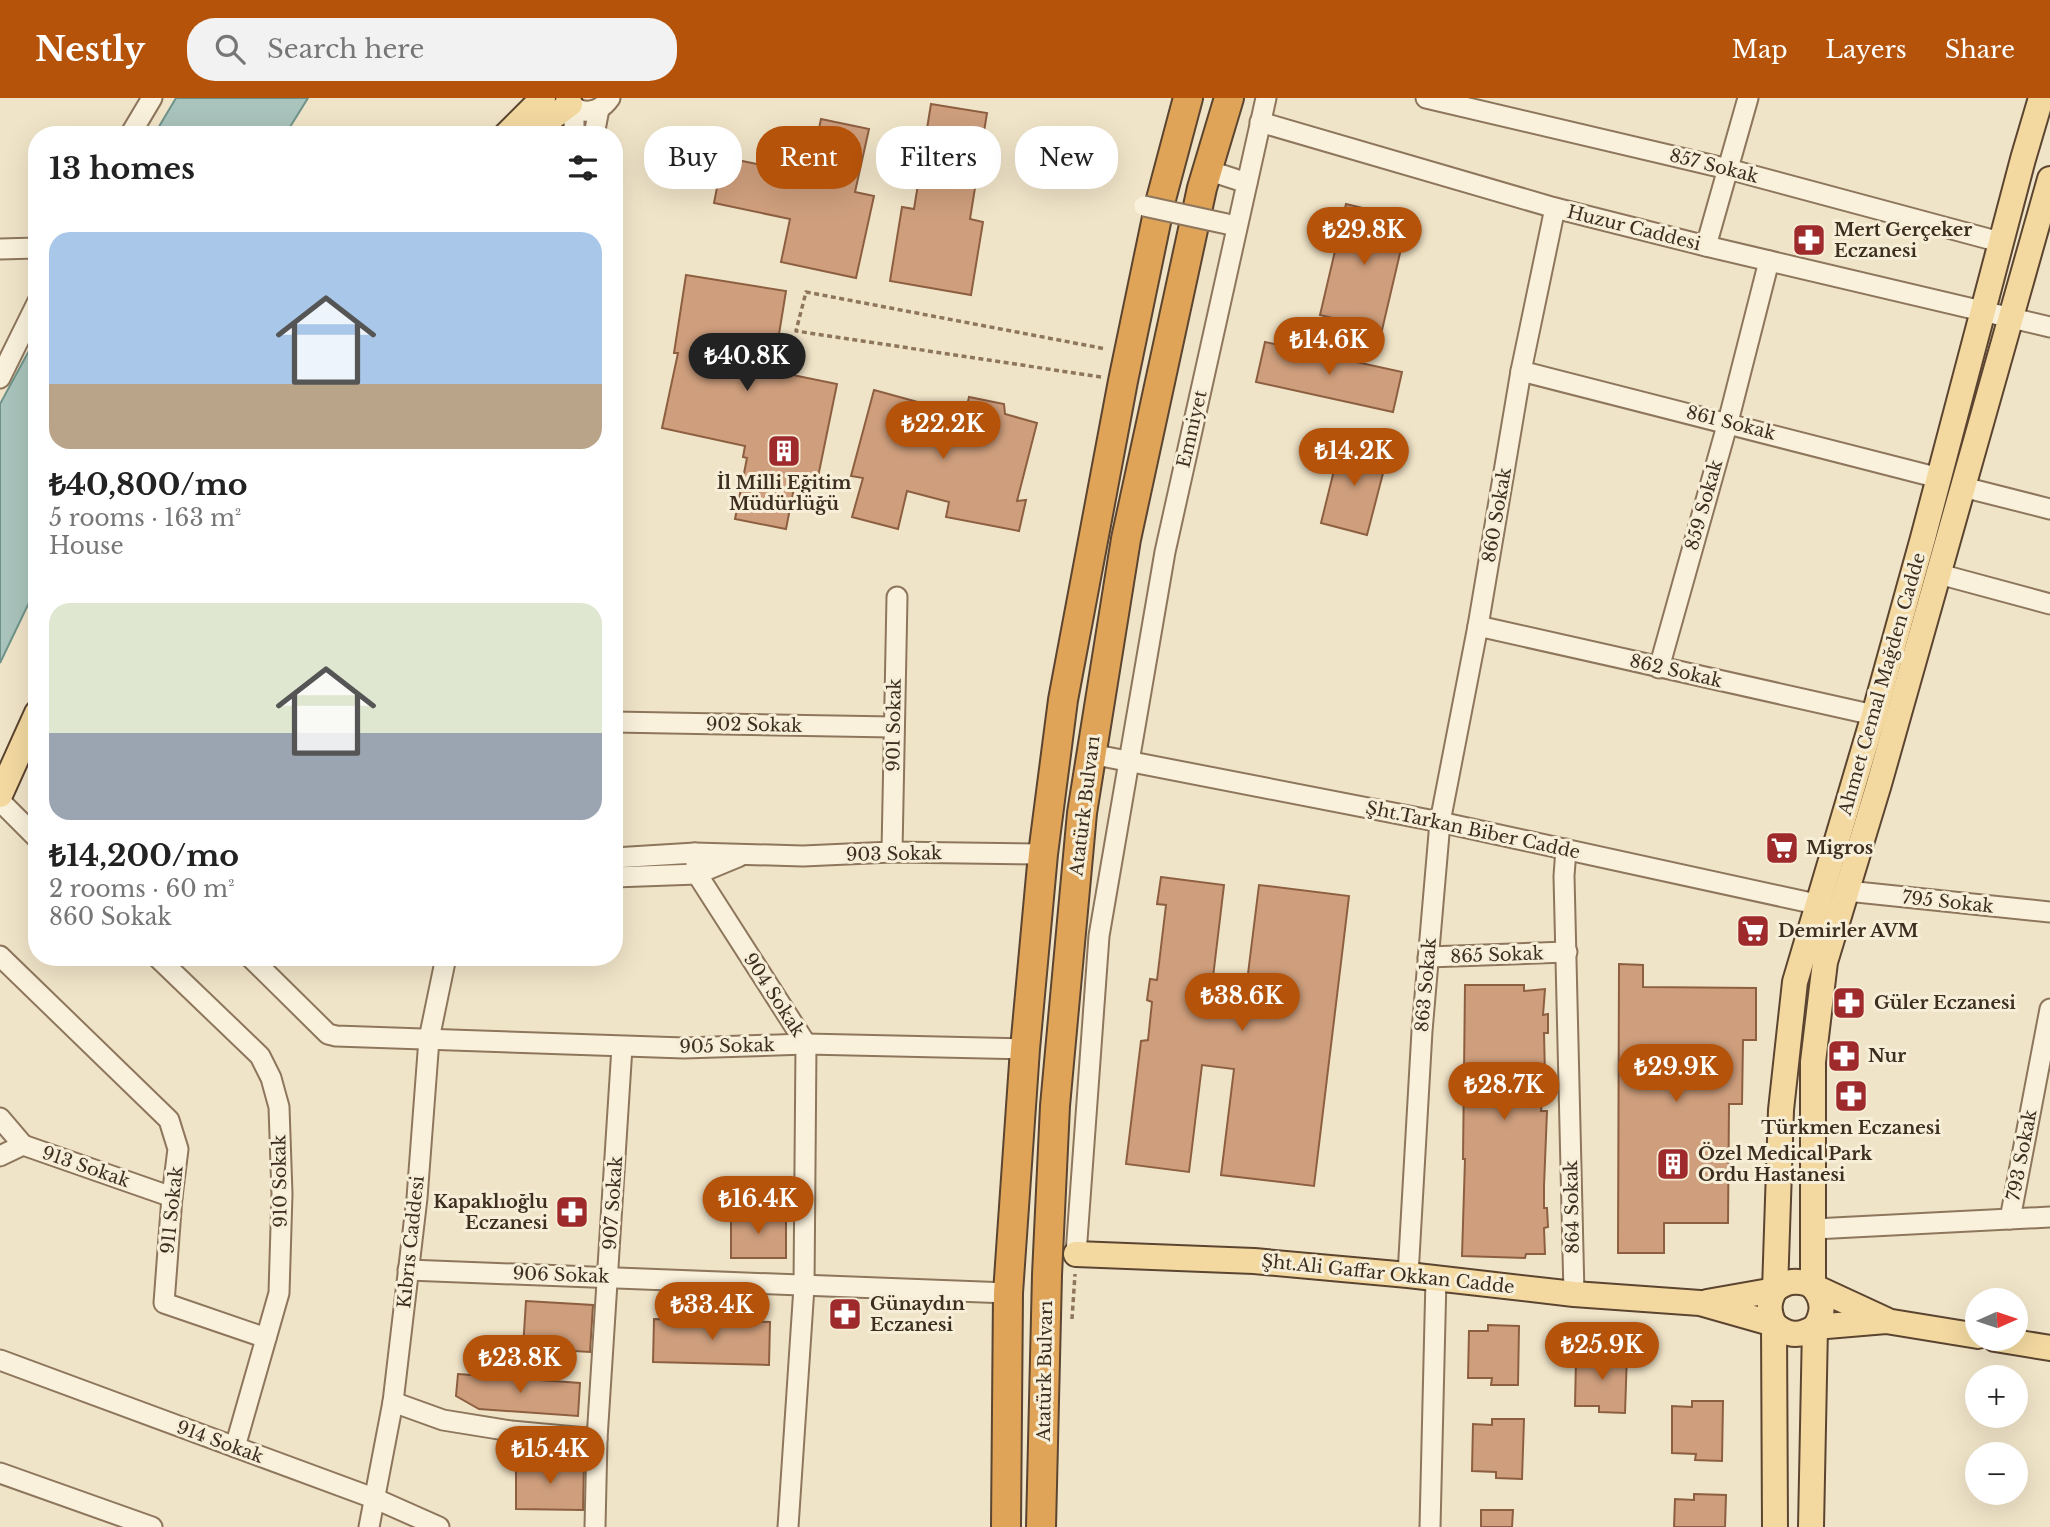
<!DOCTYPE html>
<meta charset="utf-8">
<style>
:root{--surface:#fff;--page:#f2f2f2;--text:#222;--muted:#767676;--accent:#b45309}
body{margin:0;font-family:"Libre Baskerville",serif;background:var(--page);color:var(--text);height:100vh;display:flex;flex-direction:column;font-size:26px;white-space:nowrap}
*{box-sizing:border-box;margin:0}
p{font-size:23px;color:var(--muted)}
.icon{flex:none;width:38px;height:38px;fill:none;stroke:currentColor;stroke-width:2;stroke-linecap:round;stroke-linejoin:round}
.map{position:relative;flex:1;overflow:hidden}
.sheet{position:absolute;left:28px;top:28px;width:595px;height:840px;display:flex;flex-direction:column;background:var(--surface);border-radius:28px;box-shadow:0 7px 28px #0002}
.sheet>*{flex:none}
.guide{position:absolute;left:644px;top:28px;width:665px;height:63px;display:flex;gap:14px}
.needle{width:46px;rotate:87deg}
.controls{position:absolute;left:1965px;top:1190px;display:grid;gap:14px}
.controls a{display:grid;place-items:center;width:63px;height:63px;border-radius:50%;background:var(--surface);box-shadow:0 7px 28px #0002;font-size:35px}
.price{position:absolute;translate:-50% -60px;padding:0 16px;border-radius:24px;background:var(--accent);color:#fff;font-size:23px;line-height:46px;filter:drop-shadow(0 2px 4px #0008)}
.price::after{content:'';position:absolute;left:50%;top:42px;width:21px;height:16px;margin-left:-10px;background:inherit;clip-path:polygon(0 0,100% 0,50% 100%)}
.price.current{background:#222;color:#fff}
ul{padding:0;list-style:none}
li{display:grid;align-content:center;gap:14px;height:371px;padding:0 21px}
li span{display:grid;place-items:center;height:217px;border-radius:21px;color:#555}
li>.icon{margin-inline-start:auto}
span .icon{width:126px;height:126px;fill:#fffc;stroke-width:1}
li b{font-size:30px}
h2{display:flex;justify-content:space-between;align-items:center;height:84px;padding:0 21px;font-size:30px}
.pill{padding:0 24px;border-radius:28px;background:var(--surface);box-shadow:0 7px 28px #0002;font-size:24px;line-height:63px}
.pill.current{background:var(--accent);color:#fff}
header{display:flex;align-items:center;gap:42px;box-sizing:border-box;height:98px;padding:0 35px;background:var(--accent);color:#fff}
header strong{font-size:33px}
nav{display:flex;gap:38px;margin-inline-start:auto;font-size:24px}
.search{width:490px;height:63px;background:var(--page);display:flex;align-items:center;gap:18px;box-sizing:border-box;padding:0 24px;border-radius:28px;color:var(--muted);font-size:26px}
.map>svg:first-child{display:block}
</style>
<header>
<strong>Nestly</strong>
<div class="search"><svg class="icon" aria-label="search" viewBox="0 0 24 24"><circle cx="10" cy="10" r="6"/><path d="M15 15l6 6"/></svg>Search here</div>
<nav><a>Map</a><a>Layers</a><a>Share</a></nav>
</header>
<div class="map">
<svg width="2050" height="1429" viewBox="0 0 2050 1429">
<rect width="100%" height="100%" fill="#f0e4c8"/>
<g fill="#a9c4bc" stroke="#6f938a" stroke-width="2">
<polygon points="176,0 308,0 285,37 154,37"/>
<polygon points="37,238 37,488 0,565 0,306"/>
</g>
<g fill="#cf9f7d" stroke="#8d5f41" stroke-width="2">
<polygon points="931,6 987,15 970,121 983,124 971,197 890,183 902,109 914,111"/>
<polygon points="821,21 869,31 855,94 874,98 856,180 781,164 790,121 714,105 723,59 809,77"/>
<polygon points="1346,106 1408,121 1382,232 1320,217"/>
<polygon points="686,177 786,193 773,273 837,286 818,379 797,375 786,431 735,421 747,360 743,359 745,348 662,330 678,255 674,255"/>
<polygon points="1265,244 1402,274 1393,314 1256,284"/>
<polygon points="874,292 965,317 969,299 1004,306 1005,316 1037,325 1017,403 1026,402 1019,433 946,419 949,404 907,393 898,431 852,419 863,380 851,378"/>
<polygon points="1341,344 1388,356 1367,437 1321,425"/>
<polygon points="1161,779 1224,787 1211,896 1245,900 1259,787 1349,798 1314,1088 1221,1077 1234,971 1202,967 1189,1074 1126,1066 1141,943 1148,942 1152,904 1147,902 1150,881 1157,882 1166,807 1157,806"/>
<polygon points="1619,866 1643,867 1643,889 1756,890 1756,942 1743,942 1742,1006 1729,1006 1728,1125 1664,1125 1664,1155 1618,1155"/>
<polygon points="1465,887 1524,887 1524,893 1545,891 1543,917 1548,916 1548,935 1544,935 1545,979 1541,1013 1547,1013 1544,1088 1544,1110 1547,1110 1548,1129 1544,1130 1545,1156 1526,1156 1525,1160 1462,1158 1465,1061 1463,1061"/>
<polygon points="731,1116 786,1117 786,1160 731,1160"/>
<polygon points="526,1203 593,1207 590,1254 523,1250"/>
<polygon points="654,1221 770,1224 769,1267 653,1264"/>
<polygon points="1488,1227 1519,1228 1518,1287 1491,1287 1492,1280 1468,1280 1469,1233 1488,1233"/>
<polygon points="1595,1255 1627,1256 1625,1315 1599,1314 1599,1308 1575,1308 1576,1261 1595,1261"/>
<polygon points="458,1276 580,1285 578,1318 479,1311 456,1298"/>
<polygon points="1692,1303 1723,1303 1722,1363 1695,1362 1696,1356 1672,1355 1672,1308 1692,1309"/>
<polygon points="1492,1321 1524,1321 1522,1381 1496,1380 1496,1374 1472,1373 1473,1326 1492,1327"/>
<polygon points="516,1364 584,1365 583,1412 516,1411"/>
<polygon points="1694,1396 1726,1397 1725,1429 1674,1429 1675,1401 1694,1402"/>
<polygon points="1481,1412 1513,1412 1512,1429 1481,1429"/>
</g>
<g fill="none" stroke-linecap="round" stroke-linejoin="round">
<defs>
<g id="minor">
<path d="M 566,0 C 577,18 598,17 610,0"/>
<polyline points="1426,0 1728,71 2000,144"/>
<polyline points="574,10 574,37"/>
<polyline points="1260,24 1555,110 1706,148 2050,229"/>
<polyline points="130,37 152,0"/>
<polyline points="594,37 599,11"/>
<polyline points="1207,72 1247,85"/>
<polyline points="1706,148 1748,0"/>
<polyline points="0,151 37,150"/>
<polyline points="1521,273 1939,380"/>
<polyline points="0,280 37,205"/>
<polyline points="1963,389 2050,411"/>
<polyline points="1939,476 2050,506"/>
<polyline points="1478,528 1874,617"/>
<polyline points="1659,570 1728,324 1769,163"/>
<polyline points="614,624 893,629"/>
<polyline points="1091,656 1440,724 1816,806"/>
<polyline points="0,703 37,740"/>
<polyline points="1566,751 1564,778 1574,1196"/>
<polyline points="892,754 897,499"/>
<polyline points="695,755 697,776 806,946 804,1189 788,1429"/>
<polyline points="614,760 695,755 803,758 892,754 1043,756"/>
<polyline points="614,779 697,776 738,759"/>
<polyline points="1847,793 2050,814"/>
<polyline points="0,858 169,1022 178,1051 172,1099 164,1205 266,1240"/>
<polyline points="157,859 260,958 271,980 279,1009 282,1096 279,1195 235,1349"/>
<polyline points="250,859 328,936 336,938 684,950 806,946 1025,951"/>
<polyline points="1428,859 1567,854"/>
<polyline points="0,1020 23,1047"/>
<polyline points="0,1058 23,1047 172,1099"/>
<polyline points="2010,1121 2050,911"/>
<polyline points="1814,1131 2050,1119"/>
<polyline points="1076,1156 1099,838 1165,454 1266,0"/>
<polyline points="408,1172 1008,1195"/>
<polyline points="1408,1177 1422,933 1440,724 1478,528 1521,273 1555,110"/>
<polyline points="0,1262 376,1401 439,1429"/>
<polyline points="393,1304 443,1322 511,1333 597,1341"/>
<polyline points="0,1375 152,1429"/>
<polyline points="369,1429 393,1304 417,1100 429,941 446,859"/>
<polyline points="595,1429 597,1341 622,949"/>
<polyline points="1430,1429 1436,1180"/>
</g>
<g id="major">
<polyline points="506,37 543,0"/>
<polyline points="529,37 570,6"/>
<polyline points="0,697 37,615"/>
<path d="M 1076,1156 L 1254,1163 L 1408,1177 L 1574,1196 L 1700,1205 L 1774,1226 C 1787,1238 1800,1239 1815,1229 L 1886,1223 L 1978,1238"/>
<path d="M 1707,1204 L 1775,1192 C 1785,1184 1793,1182 1806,1185 L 1886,1222"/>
<polyline points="1995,1241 2050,1250"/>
<path d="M 1775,1429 L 1774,1226 C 1768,1214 1768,1204 1775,1192 L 1781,1012 L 1795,884 L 1874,617 L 1923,440 L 2023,61 L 2041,0"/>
<path d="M 1811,1429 L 1815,1229 C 1824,1215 1824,1202 1813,1189 L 1813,964 L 1825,864 L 1879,686 L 2050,81"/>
</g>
<g id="highway">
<polyline points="1006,1429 1008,1195 1025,951 1043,756 1063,602 1123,283 1160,105 1188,0"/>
<polyline points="1041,1429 1047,1177 1055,1008 1082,715 1126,441 1202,90 1229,0"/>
</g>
</defs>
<use href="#minor" stroke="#8d765c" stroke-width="23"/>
<use href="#major" stroke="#5b4430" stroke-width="28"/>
<use href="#highway" stroke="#5b4430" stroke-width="32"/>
<g stroke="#8d765c" stroke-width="3.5" stroke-dasharray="5 3.5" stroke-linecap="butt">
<polyline points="1101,279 796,233 806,194 1106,251"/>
<polyline points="1072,1221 1075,1176"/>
</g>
<use href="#minor" stroke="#faf1dc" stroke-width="19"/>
<use href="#major" stroke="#f3d9a0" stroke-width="24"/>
<use href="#highway" stroke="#e0a458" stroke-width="28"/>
<defs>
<polyline id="minor-bridge" points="1144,108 1227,126"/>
</defs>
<use href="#minor-bridge" stroke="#8d765c" stroke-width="23" stroke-linecap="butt"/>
<use href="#minor-bridge" stroke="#faf1dc" stroke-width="19"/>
</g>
<defs>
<symbol id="pharmacy-square" viewBox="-11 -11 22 22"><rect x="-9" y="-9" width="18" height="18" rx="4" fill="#9e2a2b" stroke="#f7eed8"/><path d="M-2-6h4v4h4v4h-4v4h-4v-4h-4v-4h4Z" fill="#fff"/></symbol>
<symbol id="building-square" viewBox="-11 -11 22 22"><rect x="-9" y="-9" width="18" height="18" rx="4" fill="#9e2a2b" stroke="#f7eed8"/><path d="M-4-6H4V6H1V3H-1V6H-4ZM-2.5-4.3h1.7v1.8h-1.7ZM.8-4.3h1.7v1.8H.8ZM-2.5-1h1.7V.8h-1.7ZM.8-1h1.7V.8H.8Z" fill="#fff"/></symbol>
<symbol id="supermarket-square" viewBox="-11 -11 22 22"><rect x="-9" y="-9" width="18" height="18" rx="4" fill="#9e2a2b" stroke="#f7eed8"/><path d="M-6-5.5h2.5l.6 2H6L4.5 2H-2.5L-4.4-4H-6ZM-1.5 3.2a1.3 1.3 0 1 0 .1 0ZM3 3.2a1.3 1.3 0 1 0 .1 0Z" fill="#fff"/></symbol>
</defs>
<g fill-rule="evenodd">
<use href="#pharmacy-square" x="1790" y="123" width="38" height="38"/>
<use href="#building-square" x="765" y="334" width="38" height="38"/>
<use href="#supermarket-square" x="1763" y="731" width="38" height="38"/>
<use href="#supermarket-square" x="1734" y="814" width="38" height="38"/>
<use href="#pharmacy-square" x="1830" y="886" width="38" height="38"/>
<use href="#pharmacy-square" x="1825" y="939" width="38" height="38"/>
<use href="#pharmacy-square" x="1832" y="979" width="38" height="38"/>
<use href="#building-square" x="1654" y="1047" width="38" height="38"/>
<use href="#pharmacy-square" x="553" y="1095" width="38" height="38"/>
<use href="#pharmacy-square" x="826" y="1197" width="38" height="38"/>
</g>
<g text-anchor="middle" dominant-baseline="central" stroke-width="6" stroke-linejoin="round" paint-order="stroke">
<g font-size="18" fill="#3d2e20" stroke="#f7eed8">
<text transform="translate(1714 68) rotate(14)">857 Sokak</text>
<text transform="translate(1634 130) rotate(14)">Huzur Caddesi</text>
<text transform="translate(1731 325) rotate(14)">861 Sokak</text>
<text transform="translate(1192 331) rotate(-77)">Emniyet</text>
<text transform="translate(1704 407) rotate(-74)">859 Sokak</text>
<text transform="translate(1497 417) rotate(-80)">860 Sokak</text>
<text transform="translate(1676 573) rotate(13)">862 Sokak</text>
<text transform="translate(1882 586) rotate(-74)">Ahmet Cemal Mağden Cadde</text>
<text transform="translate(754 627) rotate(1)">902 Sokak</text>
<text transform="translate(894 627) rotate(-89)">901 Sokak</text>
<text transform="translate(1085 708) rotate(-83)">Atatürk Bulvarı</text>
<text transform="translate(1473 732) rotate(12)">Şht.Tarkan Biber Cadde</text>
<text transform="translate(894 756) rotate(-1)">903 Sokak</text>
<text transform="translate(1948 804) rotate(6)">795 Sokak</text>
<text transform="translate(1497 857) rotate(-2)">865 Sokak</text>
<text transform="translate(1426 887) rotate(-85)">863 Sokak</text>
<text transform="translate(774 897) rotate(57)">904 Sokak</text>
<text transform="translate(727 948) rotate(-1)">905 Sokak</text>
<text transform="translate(2022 1057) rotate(-79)">793 Sokak</text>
<text transform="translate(86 1069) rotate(19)">913 Sokak</text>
<text transform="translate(280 1083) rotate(-91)">910 Sokak</text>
<text transform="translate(613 1105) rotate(-86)">907 Sokak</text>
<text transform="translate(1572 1109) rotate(-91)">864 Sokak</text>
<text transform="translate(172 1112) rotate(-84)">911 Sokak</text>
<text transform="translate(411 1144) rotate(-84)">Kıbrıs Caddesi</text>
<text transform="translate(1388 1176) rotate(6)">Şht.Ali Gaffar Okkan Cadde</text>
<text transform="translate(561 1177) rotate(2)">906 Sokak</text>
<text transform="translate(1045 1273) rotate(-89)">Atatürk Bulvarı</text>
<text transform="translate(220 1344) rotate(20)">914 Sokak</text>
</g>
<g font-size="18" font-weight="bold" fill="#3d2e20" stroke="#f7eed8" text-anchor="start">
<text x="1834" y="132">Mert Gerçeker<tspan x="1834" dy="21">Eczanesi</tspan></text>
<text x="784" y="385" text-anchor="middle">İl Milli Eğitim<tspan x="784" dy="21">Müdürlüğü</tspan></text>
<text x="1806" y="750">Migros</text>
<text x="1778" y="833">Demirler AVM</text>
<text x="1874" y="905">Güler Eczanesi</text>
<text x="1868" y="958">Nur</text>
<text x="1851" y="1030" text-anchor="middle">Türkmen Eczanesi</text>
<text x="1698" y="1056">Özel Medical Park<tspan x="1698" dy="21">Ordu Hastanesi</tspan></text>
<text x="548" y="1104" text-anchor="end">Kapaklıoğlu<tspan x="548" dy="21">Eczanesi</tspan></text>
<text x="870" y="1206">Günaydın<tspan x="870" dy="21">Eczanesi</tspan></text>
</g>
</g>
</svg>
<div class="controls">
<a><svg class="needle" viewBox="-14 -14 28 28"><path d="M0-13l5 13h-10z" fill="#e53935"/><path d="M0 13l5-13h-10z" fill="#767676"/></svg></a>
<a>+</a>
<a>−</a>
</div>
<b class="price" style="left:1364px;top:169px">₺29.8K</b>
<b class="price" style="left:1329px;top:279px">₺14.6K</b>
<b class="price current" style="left:747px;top:295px">₺40.8K</b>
<b class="price" style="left:943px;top:363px">₺22.2K</b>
<b class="price" style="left:1354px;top:390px">₺14.2K</b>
<b class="price" style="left:1242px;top:935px">₺38.6K</b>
<b class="price" style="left:1676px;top:1006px">₺29.9K</b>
<b class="price" style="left:1504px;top:1024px">₺28.7K</b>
<b class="price" style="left:758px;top:1138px">₺16.4K</b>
<b class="price" style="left:712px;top:1244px">₺33.4K</b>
<b class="price" style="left:1602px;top:1284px">₺25.9K</b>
<b class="price" style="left:520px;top:1297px">₺23.8K</b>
<b class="price" style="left:550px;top:1388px">₺15.4K</b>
<div class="guide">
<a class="pill">Buy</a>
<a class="pill current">Rent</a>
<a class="pill">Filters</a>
<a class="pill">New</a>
</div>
<section class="sheet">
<h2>13 homes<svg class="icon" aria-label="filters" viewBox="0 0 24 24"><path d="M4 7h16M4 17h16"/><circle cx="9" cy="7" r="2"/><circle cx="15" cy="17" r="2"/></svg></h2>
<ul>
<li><span style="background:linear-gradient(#a9c7e8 70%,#b9a48a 0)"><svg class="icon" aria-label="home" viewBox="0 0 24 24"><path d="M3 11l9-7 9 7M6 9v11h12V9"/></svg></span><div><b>₺40,800/mo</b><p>5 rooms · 163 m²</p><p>House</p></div></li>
<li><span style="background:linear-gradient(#dfe7d0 60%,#9aa5b1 0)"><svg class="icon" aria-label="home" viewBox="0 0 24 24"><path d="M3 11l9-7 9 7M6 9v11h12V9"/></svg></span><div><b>₺14,200/mo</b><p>2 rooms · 60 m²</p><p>860 Sokak</p></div></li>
</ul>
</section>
</div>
